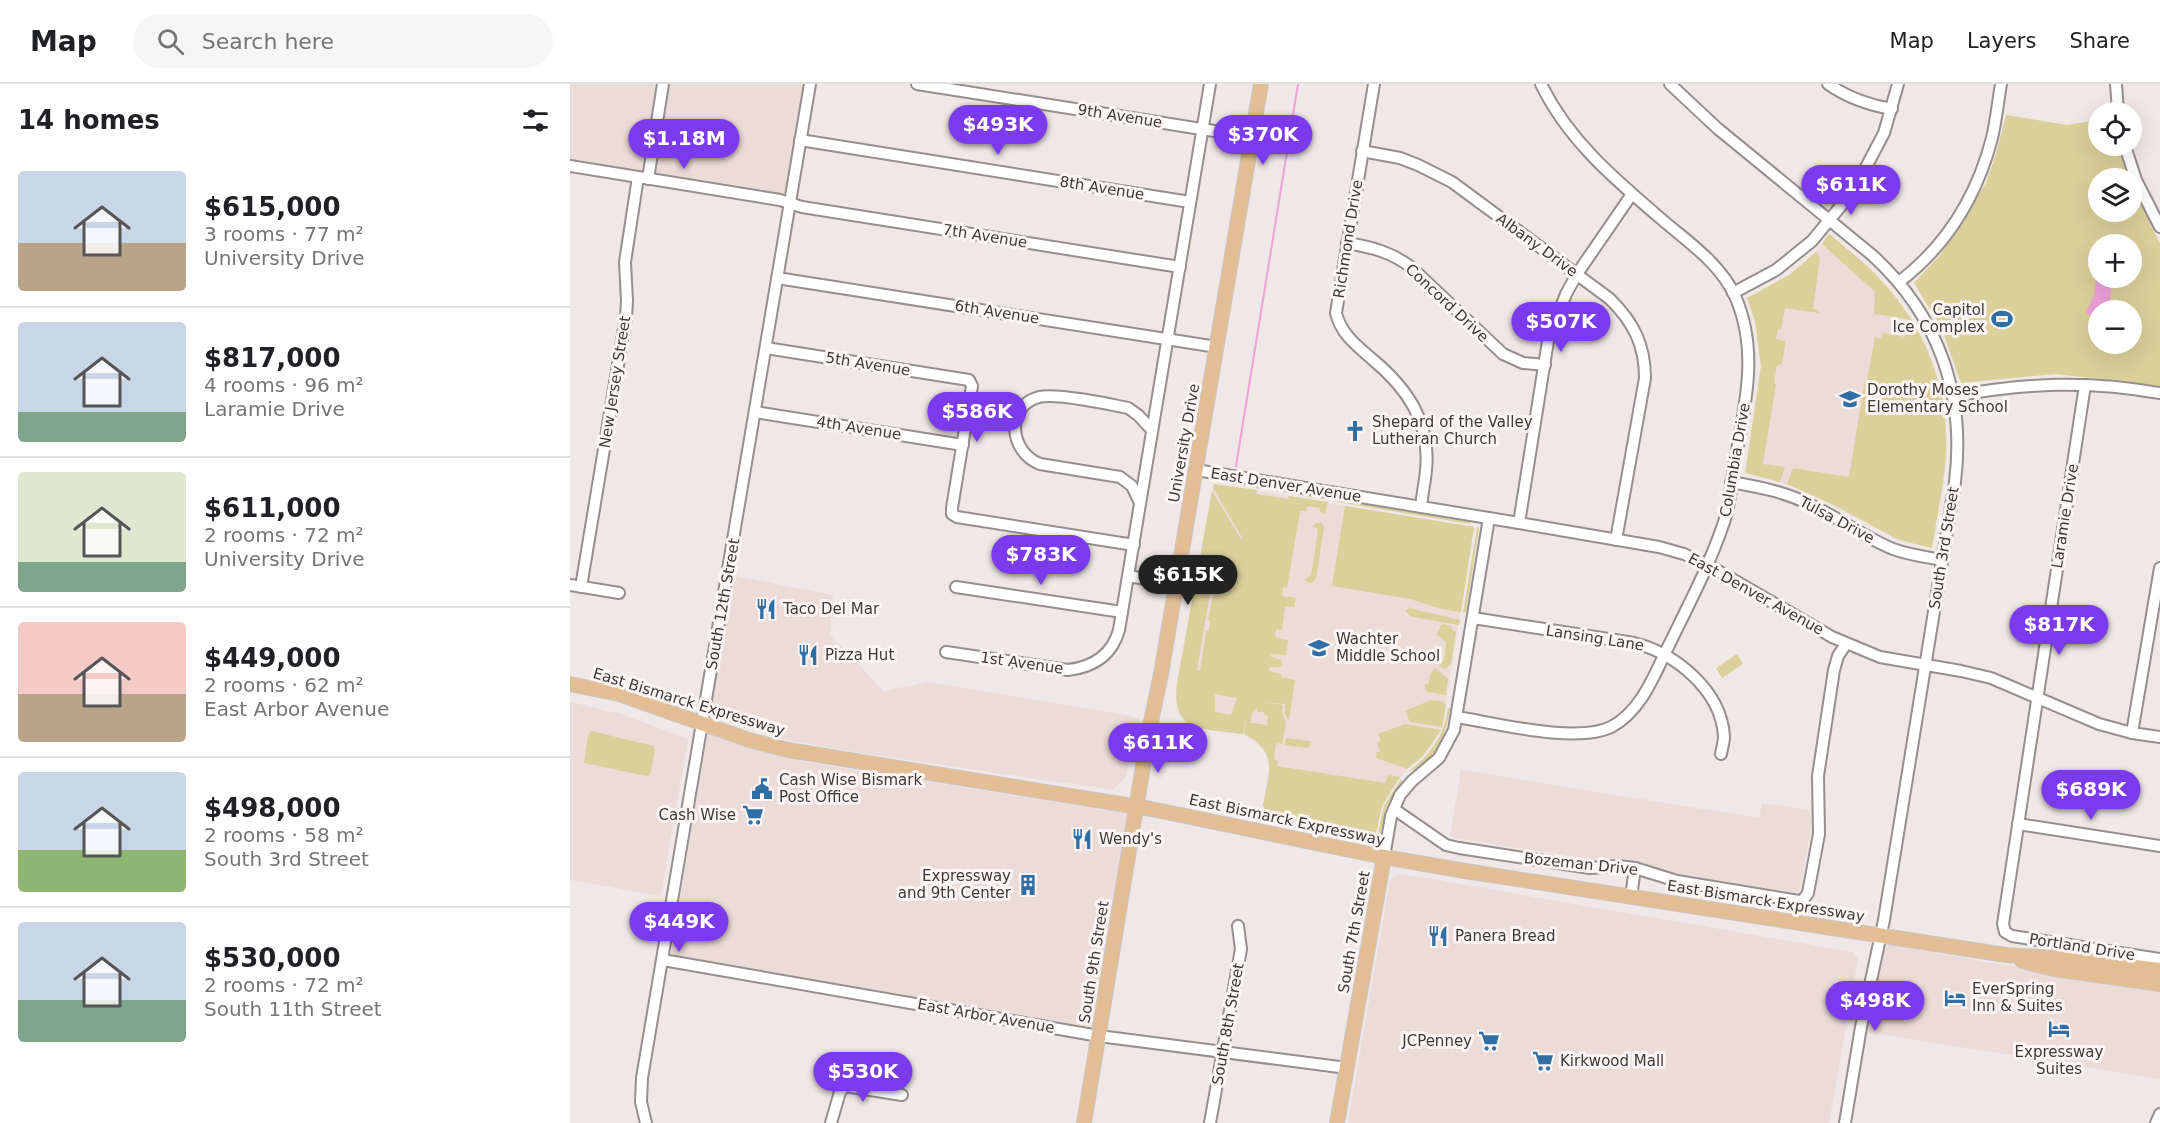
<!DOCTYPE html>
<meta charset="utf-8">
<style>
:root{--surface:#fff;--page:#f6f6f6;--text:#202124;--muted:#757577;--line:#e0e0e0;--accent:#7c3aed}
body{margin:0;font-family:"DejaVu Sans",sans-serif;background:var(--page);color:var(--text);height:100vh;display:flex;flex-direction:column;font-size:22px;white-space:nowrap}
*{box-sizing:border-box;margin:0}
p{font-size:20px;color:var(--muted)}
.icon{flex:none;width:33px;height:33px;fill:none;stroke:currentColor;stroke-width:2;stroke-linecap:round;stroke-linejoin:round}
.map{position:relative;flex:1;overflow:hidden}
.drawer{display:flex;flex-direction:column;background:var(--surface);width:570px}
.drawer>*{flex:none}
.fabs{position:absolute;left:1518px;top:18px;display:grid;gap:12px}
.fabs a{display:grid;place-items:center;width:54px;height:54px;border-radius:50%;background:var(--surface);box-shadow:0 6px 24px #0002;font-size:30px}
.price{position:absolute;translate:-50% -51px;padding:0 14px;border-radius:21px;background:var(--accent);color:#fff;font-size:20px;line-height:39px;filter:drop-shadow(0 2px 3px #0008)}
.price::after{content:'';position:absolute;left:50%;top:36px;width:18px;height:14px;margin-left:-9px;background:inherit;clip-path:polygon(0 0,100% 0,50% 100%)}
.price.active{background:#222;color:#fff}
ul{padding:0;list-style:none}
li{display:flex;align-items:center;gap:18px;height:150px;padding:0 18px}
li+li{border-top:2px solid var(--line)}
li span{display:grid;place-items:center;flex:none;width:168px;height:120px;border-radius:6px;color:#555}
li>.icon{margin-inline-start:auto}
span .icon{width:72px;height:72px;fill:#fffc;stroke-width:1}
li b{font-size:26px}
h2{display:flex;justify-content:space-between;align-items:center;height:72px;padding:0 18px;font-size:26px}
header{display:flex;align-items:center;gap:36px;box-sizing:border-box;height:84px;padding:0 30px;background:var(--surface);border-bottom:2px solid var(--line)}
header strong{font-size:28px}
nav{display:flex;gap:33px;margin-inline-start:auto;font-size:21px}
.search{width:420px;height:54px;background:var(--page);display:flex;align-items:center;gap:15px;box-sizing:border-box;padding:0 21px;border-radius:33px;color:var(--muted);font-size:22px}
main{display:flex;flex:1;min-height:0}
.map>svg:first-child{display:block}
</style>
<header>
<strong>Map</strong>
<div class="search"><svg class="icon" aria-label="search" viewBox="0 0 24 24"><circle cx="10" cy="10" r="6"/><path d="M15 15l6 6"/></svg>Search here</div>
<nav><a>Map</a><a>Layers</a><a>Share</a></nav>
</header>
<main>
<section class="drawer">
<h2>14 homes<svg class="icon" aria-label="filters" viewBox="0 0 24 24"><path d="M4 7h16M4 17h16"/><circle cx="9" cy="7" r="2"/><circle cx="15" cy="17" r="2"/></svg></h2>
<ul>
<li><span style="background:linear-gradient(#c9d6e8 60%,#b9a48a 0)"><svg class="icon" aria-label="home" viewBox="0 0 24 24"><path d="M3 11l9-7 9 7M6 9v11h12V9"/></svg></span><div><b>$615,000</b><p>3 rooms · 77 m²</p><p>University Drive</p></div></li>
<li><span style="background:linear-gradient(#c9d6e8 75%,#7fa58c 0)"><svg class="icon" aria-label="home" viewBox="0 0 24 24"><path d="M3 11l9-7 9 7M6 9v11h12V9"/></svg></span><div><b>$817,000</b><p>4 rooms · 96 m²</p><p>Laramie Drive</p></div></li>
<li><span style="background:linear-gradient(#dfe7d0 75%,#7fa58c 0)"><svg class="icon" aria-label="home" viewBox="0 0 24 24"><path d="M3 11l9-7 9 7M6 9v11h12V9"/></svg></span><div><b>$611,000</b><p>2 rooms · 72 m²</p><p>University Drive</p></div></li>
<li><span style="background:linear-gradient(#f6c9c9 60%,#b9a48a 0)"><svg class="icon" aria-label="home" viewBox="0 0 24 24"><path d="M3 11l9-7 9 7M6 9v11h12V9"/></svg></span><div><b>$449,000</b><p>2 rooms · 62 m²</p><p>East Arbor Avenue</p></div></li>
<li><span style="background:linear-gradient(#c9d6e8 65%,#8fb573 0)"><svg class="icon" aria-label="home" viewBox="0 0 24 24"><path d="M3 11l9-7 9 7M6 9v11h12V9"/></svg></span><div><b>$498,000</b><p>2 rooms · 58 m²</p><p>South 3rd Street</p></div></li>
<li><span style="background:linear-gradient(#c9d6e8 65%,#7fa58c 0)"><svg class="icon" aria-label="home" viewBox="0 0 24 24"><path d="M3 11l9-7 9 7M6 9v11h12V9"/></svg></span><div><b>$530,000</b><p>2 rooms · 72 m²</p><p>South 11th Street</p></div></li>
</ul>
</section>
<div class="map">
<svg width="1590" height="1039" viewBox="0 0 1590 1039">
<rect width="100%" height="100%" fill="#efe8e6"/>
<g fill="#ecdcd8">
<polygon points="0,0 236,0 218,113 0,78"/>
<polygon points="1259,150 1302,186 1341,234 1356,261 1370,302 1374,323 1376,371 1362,464 1329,456 1227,403 1175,389 1191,282 1185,237 1177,214 1204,201 1229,184 1246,168"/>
<polygon points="644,400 904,443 872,643 860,664 837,685 817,711 809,732 805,754 768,747 726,734 695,727 693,721 700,683 699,675 691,663 674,650 624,642 609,630 606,618 607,599"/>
<polygon points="162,491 263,511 260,550 313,607 359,598 563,632 569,635 555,694 543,706 303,671 216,656 163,640 139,631"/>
<polygon points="0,618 51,630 118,655 91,812 0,796"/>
<polygon points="138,647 201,670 242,679 559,730 526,944 101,871"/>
<polygon points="891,686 1189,734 1192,719 1240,726 1241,745 1229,810 886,754 880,752"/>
<polygon points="831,790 1283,868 1288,875 1259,1039 778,1039 820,795"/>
<polygon points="1320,861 1590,908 1590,995 1296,948 1314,865"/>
</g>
<g fill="#dbcf9a" fill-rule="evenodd">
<path d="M 1436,31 L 1497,41 L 1528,36 L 1528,62 L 1548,62 L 1558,94 L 1528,94 L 1528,128 L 1562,128 L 1562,102 L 1590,160 L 1590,302 L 1485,290 L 1391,299 L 1371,243 L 1344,199 L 1370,171 L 1416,99 L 1426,70 ZM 1528,160 L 1562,160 L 1562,194 L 1528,194 ZM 1528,226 L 1562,226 L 1562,260 L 1528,260 Z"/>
<path d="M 1259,150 C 1273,162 1288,173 1301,186 C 1351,234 1380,300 1376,370 C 1374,401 1367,433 1362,464 L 1329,456 L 1266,422 L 1217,400 L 1223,384 L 1279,393 L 1295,296 L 1297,296 L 1305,253 L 1310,255 L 1313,249 L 1335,253 L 1337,235 L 1304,230 L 1305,208 L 1252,160 Z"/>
<polygon points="1246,168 1250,173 1243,225 1249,226 1249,229 1215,224 1211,245 1208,245 1206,255 1216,257 1212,279 1207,282 1204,298 1206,301 1193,380 1215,383 1210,398 1175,389 1191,282 1185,237 1177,214 1219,191"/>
<polygon points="645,396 757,414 758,416 644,397"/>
<path d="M 644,400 L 687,406 L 686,410 L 718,415 L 719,412 L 758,418 L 755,430 L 750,428 L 750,424 L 738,422 L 736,427 L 730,427 L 717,504 L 713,503 L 712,512 L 726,514 L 724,523 L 715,522 L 712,546 L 706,545 L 705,553 L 718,556 L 716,571 L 701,570 L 701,573 L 712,576 L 712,583 L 700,583 L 698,587 L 711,590 L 711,593 L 725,596 L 719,636 L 715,631 L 715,620 L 693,618 L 713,621 L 712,628 L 716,639 L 712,660 L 706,659 L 704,675 L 708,677 L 707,682 L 815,699 L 818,691 L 830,693 L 812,722 L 805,754 C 768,747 732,735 695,727 L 693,721 C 699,690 709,667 674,650 L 677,633 L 673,650 C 634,644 601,650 607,599 L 642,407 L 671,455 L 673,455 L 643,404 ZM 642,497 L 646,497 L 638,536 L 640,537 L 639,547 L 636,547 L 630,587 L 627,586 ZM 645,610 L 667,614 L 661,631 L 645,628 ZM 687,624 L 687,628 L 694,628 L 694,631 L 698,632 L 697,641 L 681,639 L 682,629 Z"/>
<polygon points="768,416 901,438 900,440 767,418"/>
<polygon points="775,422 904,443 891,528 872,525 840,515 762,502"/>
<polygon points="745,439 752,439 754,443 746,495 741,499 736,497 735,495 741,492 748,445 743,442"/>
<polygon points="907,443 909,444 896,528 893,529"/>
<polygon points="839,524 890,536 889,541 842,533 835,527"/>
<polygon points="872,540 881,542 883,547 886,547 881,580 875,585 869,582 874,576 876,558 866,550"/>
<polygon points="1167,570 1173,580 1152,594 1146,584"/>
<polygon points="865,584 878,595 876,611 857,608 854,601 859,599 860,591"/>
<polygon points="861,616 872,617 876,621 872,643 840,638 835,627"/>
<path d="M 878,624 L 880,624 C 877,648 865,681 839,687 C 861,671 874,651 878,624 Z"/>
<polygon points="835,640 871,646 853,672 837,685 806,674 807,668 810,667 807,659 811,657 808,650"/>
<polygon points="21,647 84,662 85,666 80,691 76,692 14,679 18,652"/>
<polygon points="716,654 740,657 739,664 715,661"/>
<polygon points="831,695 832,698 816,724 809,754 807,754 814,722"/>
</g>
<polygon fill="#eda2d8" points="1526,195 1542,198 1540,213 1541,226 1528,226 1528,235 1516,229 1524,211"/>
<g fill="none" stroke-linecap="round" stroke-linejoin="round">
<polyline stroke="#eda2d8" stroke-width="2" points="666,382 728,0"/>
<defs>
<g id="minor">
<polyline points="347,0 682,53"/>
<path d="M 804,0 L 766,229 C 771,250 786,261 802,275 C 837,304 861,338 856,386 C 855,398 852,411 851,423"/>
<path d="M 1100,0 L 1147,44 L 1302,171 C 1368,231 1396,310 1385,398 L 1314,836 L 1291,943 L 1275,1039"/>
<path d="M 1258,0 C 1278,14 1298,21 1322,25"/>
<polyline points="1546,0 1548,28"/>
<polyline points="230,56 620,118"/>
<polyline points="1555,62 1566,96 1590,143"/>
<path d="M 792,67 L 830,74 L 848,81 L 882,98 L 1040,215 C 1063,238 1075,260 1075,294 L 1046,456"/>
<polyline points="0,82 210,116 232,123 610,183"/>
<polyline points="78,95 93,0"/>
<path d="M 777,159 C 801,163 822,168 842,184 L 933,270 L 953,279 L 975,281"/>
<polyline points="207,194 647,263"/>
<path d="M 1329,198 C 1376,162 1407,112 1422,54 C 1426,37 1428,18 1431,0"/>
<polyline points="1163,209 1206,186 1242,157 1284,106 1314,49 1328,0"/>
<polyline points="196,264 399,296 402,302 382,424 382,430 387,433 564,461"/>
<polyline points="1515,301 1433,840 1435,848 1442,852 1590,875"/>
<path d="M 1384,312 C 1458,299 1516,296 1590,309"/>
<polyline points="185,328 393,361"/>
<polyline points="626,386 949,439 1089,463 1114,470 1138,481 1262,553 1310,573 1391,587 1421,594 1529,640 1562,649 1590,653"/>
<path d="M 1161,398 C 1189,403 1216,408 1241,421 C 1269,434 1294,453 1323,465 C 1339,471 1356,473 1373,476"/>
<path d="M 569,417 L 562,402 L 550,393 L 470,380 C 439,368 435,322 469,313 C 486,309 540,320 558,324 L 568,331 L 582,346"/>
<polyline points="949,439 978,257 996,210 1007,190 1062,110"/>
<polyline points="558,492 606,500"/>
<polyline points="0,501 49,509"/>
<polyline points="11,503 56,233 57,217 55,178 68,93"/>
<polyline points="386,503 552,528"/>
<path d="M 903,534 L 1064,559 C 1105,569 1151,606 1154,652 C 1154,658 1152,664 1151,670"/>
<path d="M 376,568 L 498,586 C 524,583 542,571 549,546 L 640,0"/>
<path d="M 887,633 C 925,639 1007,660 1041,643 C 1072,627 1085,589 1100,559 C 1119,520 1139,482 1153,441 C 1160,423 1161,402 1164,383 C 1174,325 1190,268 1165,212 C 1151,181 1121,160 1096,139 C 1048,98 999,58 971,0"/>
<polyline points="1562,649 1590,484"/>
<polyline points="824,725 876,761 889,764 1020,784 1048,782 1065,784 1107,797 1229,817 1233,816 1238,809 1249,750 1248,692 1264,586 1268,572 1276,560"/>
<polyline points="1448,740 1590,762"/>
<polyline points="814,773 821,732 830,711 842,697 869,674 884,646 919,434"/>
<polyline points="1061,813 1065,784"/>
<polyline points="93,876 529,952 777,984"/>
<polyline points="76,1039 71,1018 72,994 240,0"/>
<polyline points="261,1039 270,1008 275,1002 332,1011"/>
<polyline points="640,1039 671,865 668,842"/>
<polyline points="1586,1039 1590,1030"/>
</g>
<g id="major">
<polyline points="0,600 49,610 179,656 218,666 581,725 814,773 895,787 1436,871 1503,875 1590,886"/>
<polyline points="1452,877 1484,885 1590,900"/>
<polyline points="514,1039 578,652 591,590 691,0"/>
<polyline points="767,1039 814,773"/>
</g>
</defs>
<use href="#minor" stroke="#958f8d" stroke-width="14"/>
<use href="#major" stroke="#c9c8c8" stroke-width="16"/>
<use href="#minor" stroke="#fff" stroke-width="10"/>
<use href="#major" stroke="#e3be94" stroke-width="14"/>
</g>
<defs>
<symbol id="stadium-bare" viewBox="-9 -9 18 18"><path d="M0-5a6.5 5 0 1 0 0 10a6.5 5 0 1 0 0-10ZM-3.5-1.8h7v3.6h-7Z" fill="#306fa6" stroke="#fdf5f3" stroke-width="2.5" paint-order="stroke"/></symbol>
<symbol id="school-bare" viewBox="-9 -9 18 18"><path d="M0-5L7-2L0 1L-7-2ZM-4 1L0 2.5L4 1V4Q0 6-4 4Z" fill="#306fa6" stroke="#fdf5f3" stroke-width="2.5" paint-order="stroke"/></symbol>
<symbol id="church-bare" viewBox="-9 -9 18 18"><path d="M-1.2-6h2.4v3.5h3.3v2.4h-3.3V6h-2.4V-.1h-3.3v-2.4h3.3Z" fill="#306fa6" stroke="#fdf5f3" stroke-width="2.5" paint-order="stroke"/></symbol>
<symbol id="restaurant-bare" viewBox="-9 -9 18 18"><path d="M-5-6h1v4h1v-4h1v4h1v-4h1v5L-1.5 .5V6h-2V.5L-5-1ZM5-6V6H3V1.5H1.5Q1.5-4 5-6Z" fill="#306fa6" stroke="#fdf5f3" stroke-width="2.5" paint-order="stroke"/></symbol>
<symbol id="civic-bare" viewBox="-9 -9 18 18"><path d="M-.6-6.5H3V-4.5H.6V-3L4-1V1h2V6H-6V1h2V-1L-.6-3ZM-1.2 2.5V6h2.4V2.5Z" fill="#306fa6" stroke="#fdf5f3" stroke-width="2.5" paint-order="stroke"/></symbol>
<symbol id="supermarket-bare" viewBox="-9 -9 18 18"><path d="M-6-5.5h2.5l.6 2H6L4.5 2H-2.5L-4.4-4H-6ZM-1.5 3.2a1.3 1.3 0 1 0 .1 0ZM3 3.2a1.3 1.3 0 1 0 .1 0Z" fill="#306fa6" stroke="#fdf5f3" stroke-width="2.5" paint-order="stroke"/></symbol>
<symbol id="building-bare" viewBox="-9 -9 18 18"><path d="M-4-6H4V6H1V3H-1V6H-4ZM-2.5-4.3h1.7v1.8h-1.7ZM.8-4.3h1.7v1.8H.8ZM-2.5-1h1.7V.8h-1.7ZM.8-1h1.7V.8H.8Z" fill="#306fa6" stroke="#fdf5f3" stroke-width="2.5" paint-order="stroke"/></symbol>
<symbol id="hotel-bare" viewBox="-9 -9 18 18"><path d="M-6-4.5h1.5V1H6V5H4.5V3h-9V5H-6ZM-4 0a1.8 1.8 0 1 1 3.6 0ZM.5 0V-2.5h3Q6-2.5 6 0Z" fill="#306fa6" stroke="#fdf5f3" stroke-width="2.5" paint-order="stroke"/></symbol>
</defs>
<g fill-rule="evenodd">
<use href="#stadium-bare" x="1417" y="220" width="30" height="30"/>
<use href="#school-bare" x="1265" y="300" width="30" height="30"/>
<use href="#church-bare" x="770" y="332" width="30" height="30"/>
<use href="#restaurant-bare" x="181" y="510" width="30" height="30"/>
<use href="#school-bare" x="734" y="549" width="30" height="30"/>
<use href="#restaurant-bare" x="223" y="556" width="30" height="30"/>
<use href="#civic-bare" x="177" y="690" width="30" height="30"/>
<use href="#supermarket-bare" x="168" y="716" width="30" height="30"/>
<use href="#restaurant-bare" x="497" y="740" width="30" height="30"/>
<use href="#building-bare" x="443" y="786" width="30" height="30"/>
<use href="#restaurant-bare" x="853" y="837" width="30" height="30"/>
<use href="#hotel-bare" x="1370" y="899" width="30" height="30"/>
<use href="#hotel-bare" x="1474" y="930" width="30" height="30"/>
<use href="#supermarket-bare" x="904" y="942" width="30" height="30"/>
<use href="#supermarket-bare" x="958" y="962" width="30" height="30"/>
</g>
<g text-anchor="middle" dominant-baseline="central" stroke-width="6" stroke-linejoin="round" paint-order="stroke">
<g font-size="15" fill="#3d3a39" stroke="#fdf5f3">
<text transform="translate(550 32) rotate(9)">9th Avenue</text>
<text transform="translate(532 104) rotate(9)">8th Avenue</text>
<text transform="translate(415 152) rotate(9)">7th Avenue</text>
<text transform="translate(778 155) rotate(-81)">Richmond Drive</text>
<text transform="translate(967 161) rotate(36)">Albany Drive</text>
<text transform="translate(877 219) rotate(43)">Concord Drive</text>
<text transform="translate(427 228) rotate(9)">6th Avenue</text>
<text transform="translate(298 280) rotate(9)">5th Avenue</text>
<text transform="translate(45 298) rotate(-81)">New Jersey Street</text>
<text transform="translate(289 344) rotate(9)">4th Avenue</text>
<text transform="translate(614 359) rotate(-80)">University Drive</text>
<text transform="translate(1165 376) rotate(-80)">Columbia Drive</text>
<text transform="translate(716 401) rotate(9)">East Denver Avenue</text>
<text transform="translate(1495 432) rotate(-81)">Laramie Drive</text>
<text transform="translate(1267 436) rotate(28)">Tulsa Drive</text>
<text transform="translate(1374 464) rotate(-81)">South 3rd Street</text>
<text transform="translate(1186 510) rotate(29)">East Denver Avenue</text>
<text transform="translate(153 520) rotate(-80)">South 12th Street</text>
<text transform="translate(1025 554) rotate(9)">Lansing Lane</text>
<text transform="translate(452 579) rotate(8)">1st Avenue</text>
<text transform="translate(119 618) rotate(17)">East Bismarck Expressway</text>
<text transform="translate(717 736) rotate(12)">East Bismarck Expressway</text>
<text transform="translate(1011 780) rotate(6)">Bozeman Drive</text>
<text transform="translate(1196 817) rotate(9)">East Bismarck Expressway</text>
<text transform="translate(784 848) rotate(-80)">South 7th Street</text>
<text transform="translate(1512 863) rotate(9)">Portland Drive</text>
<text transform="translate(524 878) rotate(-81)">South 9th Street</text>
<text transform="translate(416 932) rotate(10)">East Arbor Avenue</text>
<text transform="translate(658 940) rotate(-80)">South 8th Street</text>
</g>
<g font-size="15" fill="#3d3a39" stroke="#fdf5f3" text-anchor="start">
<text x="1415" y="226" text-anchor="end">Capitol<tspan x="1415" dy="17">Ice Complex</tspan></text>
<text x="1297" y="306">Dorothy Moses<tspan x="1297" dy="17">Elementary School</tspan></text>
<text x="802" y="338">Shepard of the Valley<tspan x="802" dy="17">Lutheran Church</tspan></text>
<text x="213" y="525">Taco Del Mar</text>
<text x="766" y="555">Wachter<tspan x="766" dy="17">Middle School</tspan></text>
<text x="255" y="571">Pizza Hut</text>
<text x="209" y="696">Cash Wise Bismark<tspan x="209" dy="17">Post Office</tspan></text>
<text x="166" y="731" text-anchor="end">Cash Wise</text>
<text x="529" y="755">Wendy's</text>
<text x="441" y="792" text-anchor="end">Expressway<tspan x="441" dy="17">and 9th Center</tspan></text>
<text x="885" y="852">Panera Bread</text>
<text x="1402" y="905">EverSpring<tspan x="1402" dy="17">Inn &amp; Suites</tspan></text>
<text x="902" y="957" text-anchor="end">JCPenney</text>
<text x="1489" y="968" text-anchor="middle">Expressway<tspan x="1489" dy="17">Suites</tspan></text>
<text x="990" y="977">Kirkwood Mall</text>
</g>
</g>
</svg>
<div class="fabs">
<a><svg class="icon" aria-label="locate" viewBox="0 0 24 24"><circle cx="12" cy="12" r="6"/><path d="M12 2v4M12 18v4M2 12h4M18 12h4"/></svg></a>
<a><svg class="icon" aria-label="layers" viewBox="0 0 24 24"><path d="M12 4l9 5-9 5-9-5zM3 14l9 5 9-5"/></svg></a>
<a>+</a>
<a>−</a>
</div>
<b class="price" style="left:428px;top:72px">$493K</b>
<b class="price" style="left:693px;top:82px">$370K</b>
<b class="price" style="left:114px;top:86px">$1.18M</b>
<b class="price" style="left:1281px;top:132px">$611K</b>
<b class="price" style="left:991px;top:269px">$507K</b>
<b class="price" style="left:407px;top:359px">$586K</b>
<b class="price" style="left:471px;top:502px">$783K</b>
<b class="price active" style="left:618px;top:522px">$615K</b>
<b class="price" style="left:1489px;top:572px">$817K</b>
<b class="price" style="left:588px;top:690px">$611K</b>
<b class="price" style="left:1521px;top:737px">$689K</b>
<b class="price" style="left:109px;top:869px">$449K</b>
<b class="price" style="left:1305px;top:948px">$498K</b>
<b class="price" style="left:293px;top:1019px">$530K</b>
</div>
</main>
